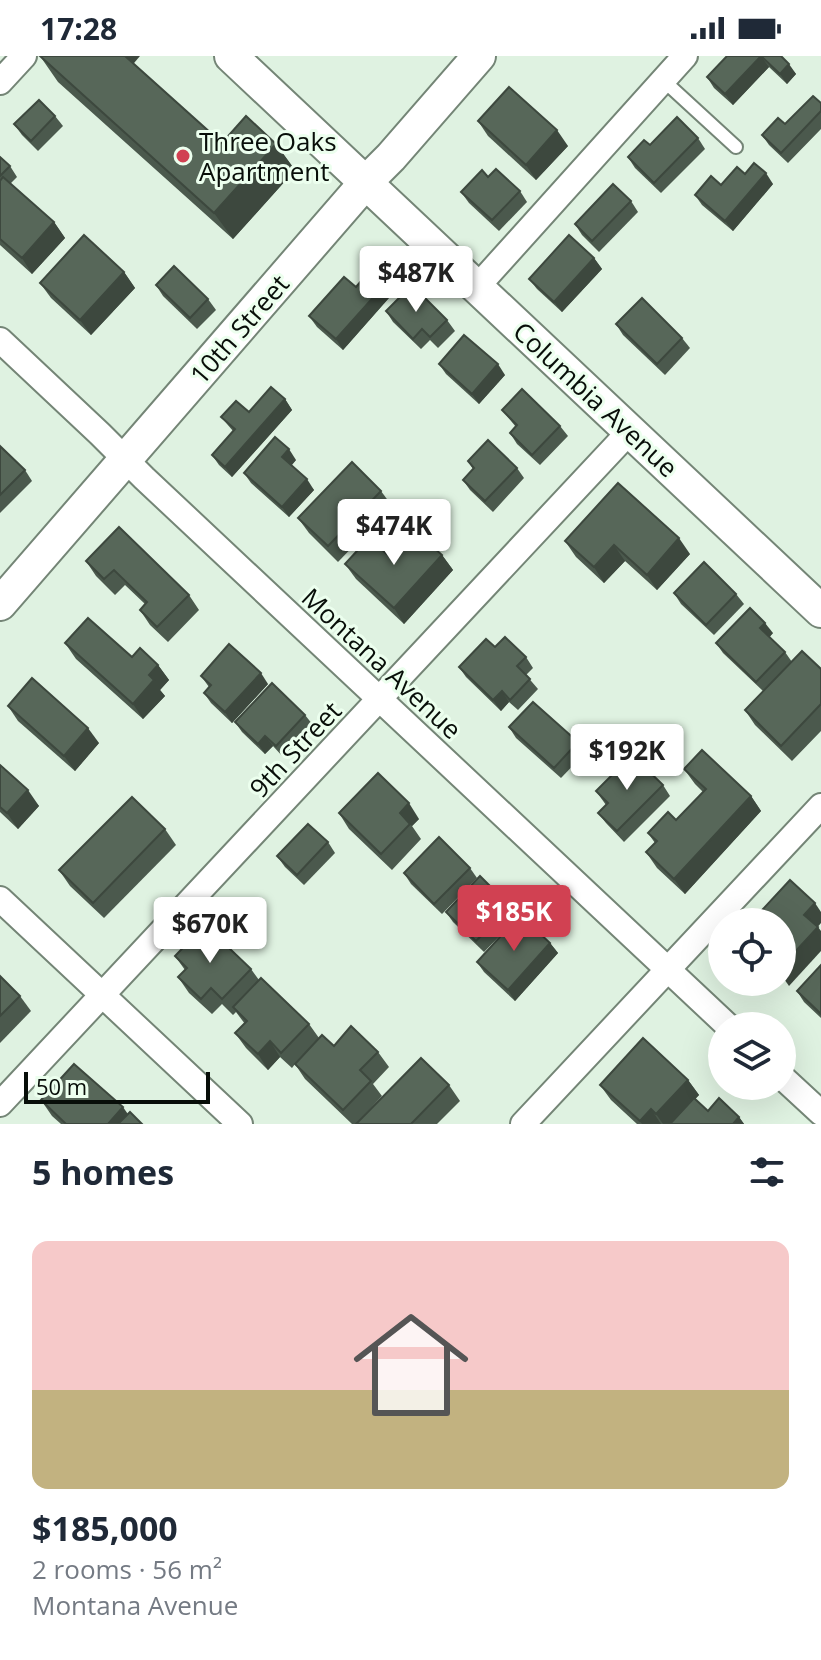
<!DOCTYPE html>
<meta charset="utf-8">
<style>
:root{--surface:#fff;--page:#f2f2f3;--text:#1f2937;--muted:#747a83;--line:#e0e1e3;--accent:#d14152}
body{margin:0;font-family:"Open Sans",sans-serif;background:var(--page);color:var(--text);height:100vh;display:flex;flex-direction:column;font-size:30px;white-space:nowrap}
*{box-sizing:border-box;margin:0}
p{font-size:26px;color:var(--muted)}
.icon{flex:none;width:44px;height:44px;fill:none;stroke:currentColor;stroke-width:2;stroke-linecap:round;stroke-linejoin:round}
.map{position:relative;height:1068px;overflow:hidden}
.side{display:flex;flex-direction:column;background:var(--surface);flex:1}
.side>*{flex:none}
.buttons{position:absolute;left:708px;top:852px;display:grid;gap:16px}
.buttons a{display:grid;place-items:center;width:88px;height:88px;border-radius:50%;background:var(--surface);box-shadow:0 8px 32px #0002;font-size:40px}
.scale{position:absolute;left:24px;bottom:20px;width:186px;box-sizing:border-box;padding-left:8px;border:4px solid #080e09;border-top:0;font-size:22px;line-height:28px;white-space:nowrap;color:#080e09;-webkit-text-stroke:6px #ecffee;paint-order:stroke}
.price{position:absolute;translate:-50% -68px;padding:0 18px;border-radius:8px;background:#fff;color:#222;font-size:26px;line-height:52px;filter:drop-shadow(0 2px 4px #0008)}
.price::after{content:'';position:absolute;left:50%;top:48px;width:24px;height:18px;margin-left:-12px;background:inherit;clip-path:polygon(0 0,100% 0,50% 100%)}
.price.selected{background:var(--accent);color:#fff}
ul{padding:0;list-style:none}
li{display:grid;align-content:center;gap:16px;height:424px;padding:0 32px}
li+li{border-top:2px solid var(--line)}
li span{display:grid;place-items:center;height:248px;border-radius:16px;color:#555}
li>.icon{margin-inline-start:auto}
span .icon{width:144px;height:144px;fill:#fffc;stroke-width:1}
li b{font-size:34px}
h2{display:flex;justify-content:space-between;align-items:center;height:96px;padding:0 32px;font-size:34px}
.status{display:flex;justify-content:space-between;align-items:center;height:56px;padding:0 40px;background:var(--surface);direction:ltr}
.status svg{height:22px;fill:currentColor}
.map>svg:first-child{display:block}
</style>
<div class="status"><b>17:28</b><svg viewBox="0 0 49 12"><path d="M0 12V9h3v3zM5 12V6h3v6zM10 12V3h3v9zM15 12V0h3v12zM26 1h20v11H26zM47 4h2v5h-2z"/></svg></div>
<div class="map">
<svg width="821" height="1068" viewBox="0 0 821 1068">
<rect width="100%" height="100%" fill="#dff2e1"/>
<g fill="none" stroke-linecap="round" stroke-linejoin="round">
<defs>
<polyline id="service" points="663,24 736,91"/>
<g id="minor">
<polyline points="0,26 24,0"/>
<polyline points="477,231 685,0"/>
<polyline points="0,284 100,378 144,422 728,970"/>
<polyline points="0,843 240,1068"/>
<polyline points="782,1021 821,1057"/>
<polyline points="0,1048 630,375"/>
<polyline points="523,1068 821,750"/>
</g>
<g id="tertiary">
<polyline points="231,0 821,555"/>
<polyline points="0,548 366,126 391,101 479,0"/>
</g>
</defs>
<use href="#service" stroke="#748576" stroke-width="16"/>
<use href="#minor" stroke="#748576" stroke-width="28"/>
<use href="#tertiary" stroke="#748576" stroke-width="36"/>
<use href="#service" stroke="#fff" stroke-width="12"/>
<use href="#minor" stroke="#fff" stroke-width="24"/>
<use href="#tertiary" stroke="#fff" stroke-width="32"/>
</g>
<g fill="#4b594d">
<polygon points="40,0 133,8 222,87 276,88 295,114 233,183 58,26"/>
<polygon points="727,0 781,0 796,18 787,28 769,11 733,49 714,32 707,21"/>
<polygon points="821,47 821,73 788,107 769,89 762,79 785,68"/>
<polygon points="55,60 63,70 38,95 22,79 14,68"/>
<polygon points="478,65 568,90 536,124 488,80"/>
<polygon points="698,82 705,93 661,137 635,112 628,101 650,89"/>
<polygon points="0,101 10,110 17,121 10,128 54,166 65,182 32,218 0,189"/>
<polygon points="745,118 773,128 733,175 702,149 695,139"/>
<polygon points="488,121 520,135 527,146 499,175 469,147 461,136"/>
<polygon points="631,145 638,156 599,196 582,179 575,168"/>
<polygon points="594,202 602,213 562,256 537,233 529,223"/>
<polygon points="124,216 135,232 91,279 51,242 40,227"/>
<polygon points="396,216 403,226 343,294 317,271 309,260 356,231"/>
<polygon points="156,229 208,243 216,254 197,273 163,240"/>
<polygon points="386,255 447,264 455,275 438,292 430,284 421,293 393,266"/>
<polygon points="616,268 682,282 690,292 665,319 623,279"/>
<polygon points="439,308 505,319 479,348 446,318"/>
<polygon points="285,343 292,354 232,421 219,409 212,399 233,375 221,361 249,356"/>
<polygon points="502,354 560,370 568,380 540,409 517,388 510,377 516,371"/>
<polygon points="0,390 25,414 32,425 0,457"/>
<polygon points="296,404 291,410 314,434 289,461 251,427 244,417"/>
<polygon points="468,405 517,412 524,422 493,456 470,434 463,424 473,413"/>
<polygon points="381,435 392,450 338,506 309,477 298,462"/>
<polygon points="565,485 690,498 657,534 625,505 604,527 576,501"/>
<polygon points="442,499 453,514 404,568 356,523 345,508 390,501"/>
<polygon points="86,505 189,539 199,554 168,586 150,569 140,554 145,548 125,529 115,539 96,520"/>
<polygon points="674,537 736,538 744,548 714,579 681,548"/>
<polygon points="773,577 769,581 785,596 792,606 821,613 821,675 792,705 755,669 745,654 763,635 723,597 716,587"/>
<polygon points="65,587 132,601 158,609 169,624 160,634 165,640 143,663 76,603"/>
<polygon points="495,591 526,601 533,612 526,619 538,633 518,654 509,646 501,655 466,621 459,611"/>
<polygon points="201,620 268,628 232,667 211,647 204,637 209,631"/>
<polygon points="8,650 99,687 75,715 18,665"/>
<polygon points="305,659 313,669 283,701 273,690 265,698 242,676 235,666"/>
<polygon points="509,671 578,686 585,697 561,722 516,682"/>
<polygon points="0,709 39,750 18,773 0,756"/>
<polygon points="684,713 751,740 761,755 685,838 657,812 646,796 655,787 648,777 676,764 703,736 695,728"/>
<polygon points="663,729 670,740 624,786 606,767 598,757 606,749 596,735"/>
<polygon points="339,757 419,763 412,770 421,783 392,814 349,773"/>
<polygon points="165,773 176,789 104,862 70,830 59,814"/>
<polygon points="328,786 335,797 304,829 285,811 277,800"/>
<polygon points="470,812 477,822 442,858 411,828 404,817"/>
<polygon points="510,850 518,861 484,896 453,866 446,856"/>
<polygon points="550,887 558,897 515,945 484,916 477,906"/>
<polygon points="175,900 251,913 259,924 309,968 319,982 334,990 378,996 389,1011 373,1028 382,1040 356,1068 352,1068 305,1023 295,1008 292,1012 280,1001 268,1014 246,992 235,977 245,968 236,956 233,959 222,948 212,958 189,937 178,921 185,914"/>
<polygon points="821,909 821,962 804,946 797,935"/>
<polygon points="0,920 20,940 31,955 0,987"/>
<polygon points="688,1024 699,1039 695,1043 708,1055 739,1061 744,1068 637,1068 611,1044 600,1029"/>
<polygon points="449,1029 460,1045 437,1068 356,1068"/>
<polygon points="41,1044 128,1058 142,1068 61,1068 52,1060"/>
</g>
<g fill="#3d483e">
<polygon points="119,0 140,0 129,13"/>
<polygon points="761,0 769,11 733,49 725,38"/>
<polygon points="789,8 796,18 787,28 780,18"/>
<polygon points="557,74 568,90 536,124 526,109"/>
<polygon points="276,88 295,114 233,183 214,157"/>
<polygon points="766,117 773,128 733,175 725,165"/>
<polygon points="54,166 65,182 32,218 22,202"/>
<polygon points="594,202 602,213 562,256 554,246"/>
<polygon points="124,216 135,232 91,279 80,264"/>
<polygon points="396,216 403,226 343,294 336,283"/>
<polygon points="498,308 505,319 479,348 472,338"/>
<polygon points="285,343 292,354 232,421 225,411"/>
<polygon points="289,393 296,404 289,412 282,401"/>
<polygon points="307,423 314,434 289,461 282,451"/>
<polygon points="679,482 690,498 657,534 647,519"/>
<polygon points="614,489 625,505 604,527 594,511"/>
<polygon points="442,499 453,514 404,568 394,552"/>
<polygon points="765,567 773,577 768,583 760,572"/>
<polygon points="158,609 169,624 160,634 165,640 143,663 133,648 149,619"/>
<polygon points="261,617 268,628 232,667 225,656"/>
<polygon points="502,635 509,646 501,655 493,644"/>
<polygon points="88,672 99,687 75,715 64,700"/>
<polygon points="265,680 273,690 265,698 258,688"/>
<polygon points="28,734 39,750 18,773 7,757"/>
<polygon points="751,740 761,755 685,838 674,823"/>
<polygon points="409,747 419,763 412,770 400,757"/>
<polygon points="815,847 821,856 821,867 815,874 804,859"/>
<polygon points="818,871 821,875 821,895 789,930 782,920 782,910"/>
<polygon points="550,887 558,897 515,945 508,934"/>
<polygon points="270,985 280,1001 268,1014 258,998"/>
<polygon points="688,1024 699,1039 672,1068 663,1068 656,1058"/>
<polygon points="123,1051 134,1067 132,1068 108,1068"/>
<polygon points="651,1053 661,1068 642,1068 640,1065"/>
<polygon points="739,1061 744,1068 733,1068"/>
</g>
<g fill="#576759" stroke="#3d483e" stroke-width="2">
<polygon points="40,0 125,0 222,87 246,60 276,88 214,157"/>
<polygon points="727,0 781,0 789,8 780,18 761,0 725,38 707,21"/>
<polygon points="509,31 557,74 526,109 478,65"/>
<polygon points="813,40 821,47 821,55 781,97 762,79 778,62 785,68"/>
<polygon points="39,44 55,60 31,85 14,68"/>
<polygon points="677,61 698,82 654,127 628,101 644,84 650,89"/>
<polygon points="0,101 10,110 0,120"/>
<polygon points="754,107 766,117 725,165 695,139 711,120 721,129 737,111 745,118"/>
<polygon points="496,113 520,135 492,164 461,136 482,114 488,121"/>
<polygon points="3,121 54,166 22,202 0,183 0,125"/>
<polygon points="613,128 631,145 592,185 575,168"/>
<polygon points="84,179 124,216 80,264 40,227"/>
<polygon points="569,179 594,202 554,246 529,223"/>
<polygon points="381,202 396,216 336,283 309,260 344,221 356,231"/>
<polygon points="174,210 208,243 190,262 156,229"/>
<polygon points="412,229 447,264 430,281 422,273 413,283 386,255"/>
<polygon points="642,242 682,282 657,308 616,268"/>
<polygon points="464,279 498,308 472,338 439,308"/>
<polygon points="271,331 285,343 225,411 212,399 235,373 221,361 236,345 249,356"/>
<polygon points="522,333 560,370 532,399 510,377 517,369 502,354"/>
<polygon points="275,381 289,393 282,401 307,423 282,451 244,417"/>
<polygon points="488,384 517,412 485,445 463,424 474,412 468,405"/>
<polygon points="0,390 25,414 0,439"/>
<polygon points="352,406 381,435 328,490 298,462"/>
<polygon points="618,427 679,482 647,519 614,489 594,511 565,485"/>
<polygon points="119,471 189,539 157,571 140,554 147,546 114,514 104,523 86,505"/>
<polygon points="414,474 442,499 394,552 345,508 369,482 390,501"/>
<polygon points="704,506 736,538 706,569 674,537"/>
<polygon points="750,552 765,567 760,572 785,596 756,626 716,587"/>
<polygon points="88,562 132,601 140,592 158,609 149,619 154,624 133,648 65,587"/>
<polygon points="505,581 526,601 517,610 530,623 510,644 502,635 493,644 459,611 486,583 495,591"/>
<polygon points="229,588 261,617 225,656 204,637 211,629 201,620"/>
<polygon points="802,595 821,613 821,648 781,690 745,654"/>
<polygon points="32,622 88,672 64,700 8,650"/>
<polygon points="272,627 305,659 276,690 265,680 258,688 235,666"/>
<polygon points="533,646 578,686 554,712 509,671"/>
<polygon points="702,694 751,740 674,823 646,796 657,785 648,777 668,756 676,764 706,733 684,713"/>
<polygon points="632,699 663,729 617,775 598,757 608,747 596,735"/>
<polygon points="0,709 28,734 7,757 0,751"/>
<polygon points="378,717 409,747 400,757 410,768 381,798 339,757"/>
<polygon points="132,741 165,773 93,847 59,814"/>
<polygon points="308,768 328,786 297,819 277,800"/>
<polygon points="439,781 470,812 434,848 404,817"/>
<polygon points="480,820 510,850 476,885 446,856"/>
<polygon points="790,824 815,847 804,859 818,871 782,910 782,866 751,866"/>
<polygon points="520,859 550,887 508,934 477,906"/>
<polygon points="205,869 251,913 222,943 211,932 201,943 178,921 187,912 175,900"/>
<polygon points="821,909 821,958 797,935"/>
<polygon points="0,920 20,940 0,960"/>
<polygon points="261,922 309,968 281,997 270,985 258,998 235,977 247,965 233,951"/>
<polygon points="351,970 378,996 360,1014 371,1025 343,1054 295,1008 322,979 334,990"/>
<polygon points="643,982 688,1024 656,1058 651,1053 640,1065 600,1029"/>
<polygon points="421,1002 449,1029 411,1068 356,1068"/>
<polygon points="74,1008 123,1051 108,1068 66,1068 41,1044"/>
<polygon points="694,1042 708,1055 719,1042 739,1061 733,1068 670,1068"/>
<polygon points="130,1056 142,1068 118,1068"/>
</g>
<circle fill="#d14152" stroke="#ecffee" stroke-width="3" cx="183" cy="100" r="8"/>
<g text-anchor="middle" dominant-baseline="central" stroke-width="6" stroke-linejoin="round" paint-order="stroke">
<g font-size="26" fill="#080e09" stroke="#ecffee" text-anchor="start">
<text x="199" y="85">Three Oaks<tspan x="199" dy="30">Apartment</tspan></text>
</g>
<g font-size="26" fill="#080e09" stroke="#ecffee">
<text transform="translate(239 273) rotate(-49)">10th Street</text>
<text transform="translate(596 343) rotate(43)">Columbia Avenue</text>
<text transform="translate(382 607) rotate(43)">Montana Avenue</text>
<text transform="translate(295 693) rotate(-47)">9th Street</text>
</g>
</g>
</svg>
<div class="buttons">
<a><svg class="icon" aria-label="locate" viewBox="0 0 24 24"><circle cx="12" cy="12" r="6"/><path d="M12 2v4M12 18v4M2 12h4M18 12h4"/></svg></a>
<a><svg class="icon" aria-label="layers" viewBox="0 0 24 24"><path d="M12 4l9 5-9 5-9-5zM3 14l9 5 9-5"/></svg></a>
</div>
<div class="scale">50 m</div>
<b class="price" style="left:416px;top:258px">$487K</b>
<b class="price" style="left:394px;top:511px">$474K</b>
<b class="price" style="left:627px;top:736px">$192K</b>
<b class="price selected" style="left:514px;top:897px">$185K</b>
<b class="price" style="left:210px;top:909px">$670K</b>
</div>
<section class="side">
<h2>5 homes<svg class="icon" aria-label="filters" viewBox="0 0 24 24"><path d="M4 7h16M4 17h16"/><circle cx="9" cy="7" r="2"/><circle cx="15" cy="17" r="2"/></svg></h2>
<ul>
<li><span style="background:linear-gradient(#f6c9c9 60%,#c2b280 0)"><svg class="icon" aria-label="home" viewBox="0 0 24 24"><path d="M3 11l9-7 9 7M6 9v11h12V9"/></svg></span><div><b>$185,000</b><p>2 rooms · 56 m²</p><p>Montana Avenue</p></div></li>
</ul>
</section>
